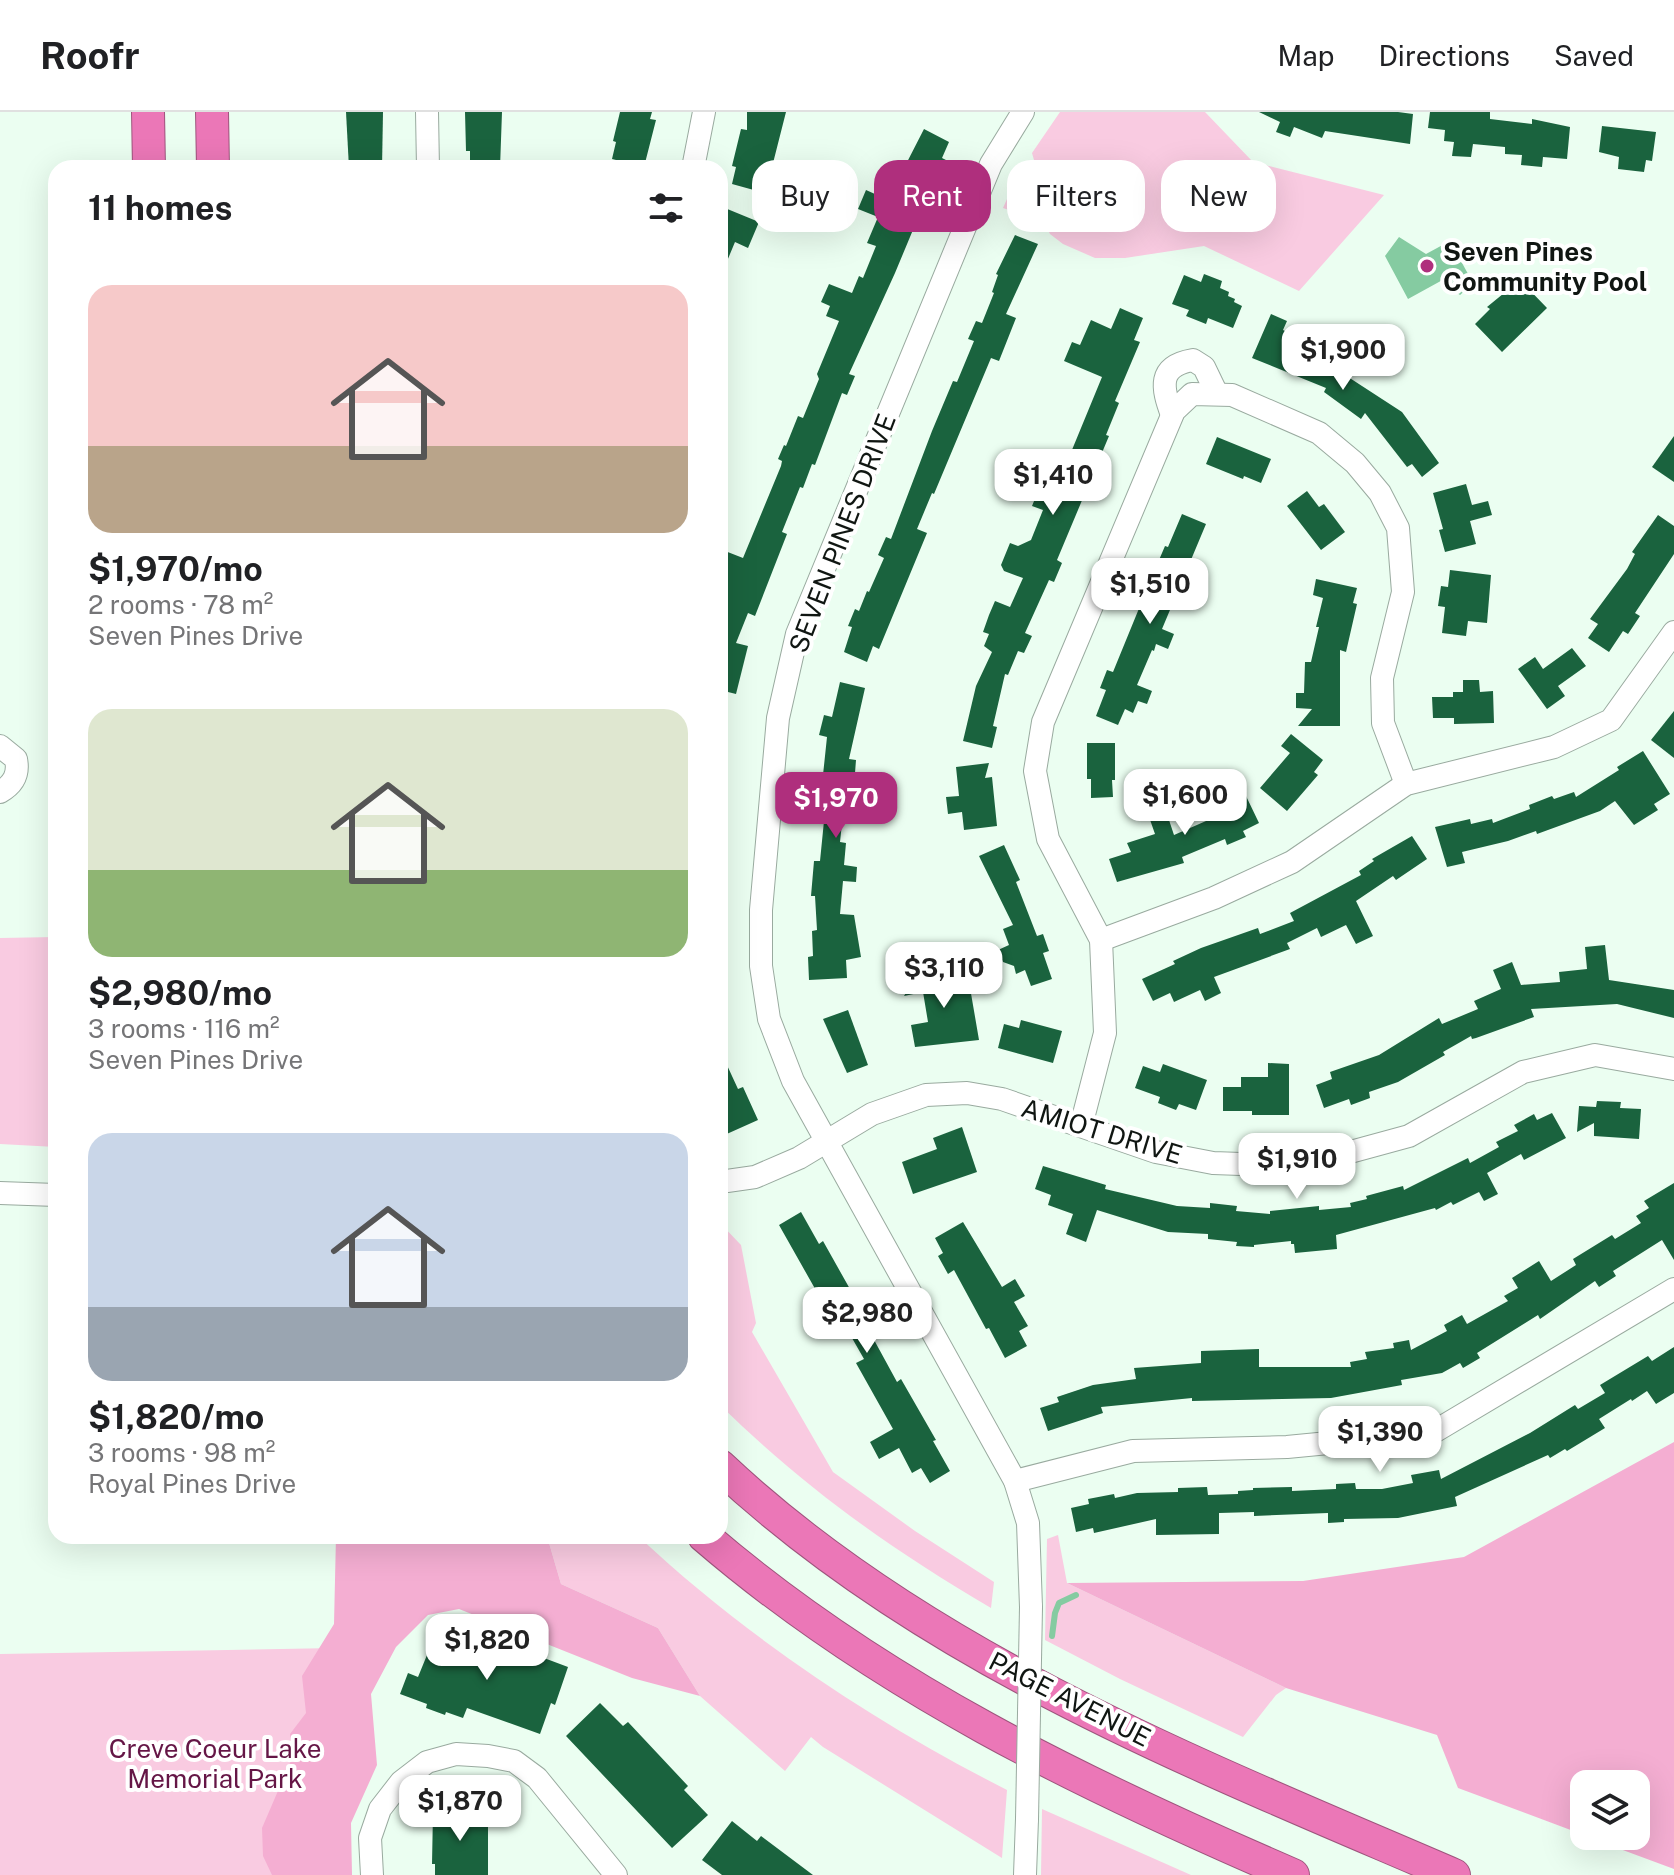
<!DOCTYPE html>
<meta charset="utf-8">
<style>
:root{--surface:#fff;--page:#f2f2f2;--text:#202124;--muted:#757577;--line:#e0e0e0;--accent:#af2f7d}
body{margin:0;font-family:"Public Sans",sans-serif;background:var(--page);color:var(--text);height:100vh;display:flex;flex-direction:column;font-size:30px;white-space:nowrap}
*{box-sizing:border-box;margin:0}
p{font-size:26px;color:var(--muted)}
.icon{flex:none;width:44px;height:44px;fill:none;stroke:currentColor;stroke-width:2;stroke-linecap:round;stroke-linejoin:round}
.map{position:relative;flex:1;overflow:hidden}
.panel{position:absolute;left:48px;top:48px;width:680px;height:1384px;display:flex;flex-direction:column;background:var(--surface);border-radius:24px;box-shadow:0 8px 32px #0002}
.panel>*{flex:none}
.hud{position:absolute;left:752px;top:48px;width:760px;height:72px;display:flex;gap:16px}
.buttons{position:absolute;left:1570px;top:1658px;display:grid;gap:16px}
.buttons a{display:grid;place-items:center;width:80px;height:80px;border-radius:16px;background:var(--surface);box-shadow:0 8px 32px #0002;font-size:40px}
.price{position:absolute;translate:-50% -68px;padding:0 18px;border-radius:16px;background:#fff;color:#222;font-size:26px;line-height:52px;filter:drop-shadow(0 2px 4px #0008)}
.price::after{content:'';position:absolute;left:50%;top:48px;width:24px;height:18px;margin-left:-12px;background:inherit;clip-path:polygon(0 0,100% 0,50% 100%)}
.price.on{background:var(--accent);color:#fff}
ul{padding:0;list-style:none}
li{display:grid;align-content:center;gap:16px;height:424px;padding:0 40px}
li span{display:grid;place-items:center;height:248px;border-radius:24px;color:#555}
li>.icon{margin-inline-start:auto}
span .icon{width:144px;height:144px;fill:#fffc;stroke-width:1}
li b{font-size:34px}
h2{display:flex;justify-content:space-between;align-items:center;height:96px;padding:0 40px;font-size:34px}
.pill{padding:0 28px;border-radius:24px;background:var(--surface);box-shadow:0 8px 32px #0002;font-size:28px;line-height:72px}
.pill.on{background:var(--accent);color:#fff}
header{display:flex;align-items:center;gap:48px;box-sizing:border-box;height:112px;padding:0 40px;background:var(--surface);border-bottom:2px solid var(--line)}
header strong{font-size:38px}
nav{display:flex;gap:44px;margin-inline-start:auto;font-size:28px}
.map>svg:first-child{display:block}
</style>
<header>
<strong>Roofr</strong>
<nav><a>Map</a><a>Directions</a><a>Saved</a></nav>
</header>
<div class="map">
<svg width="1674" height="1763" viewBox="0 0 1674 1763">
<rect width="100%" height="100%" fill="#ebfef1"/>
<g fill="#f9cbe1">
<polygon points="1060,0 1205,0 1253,50 1384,83 1299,179 1204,134 1125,146 1095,146 1063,132 1050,122 1044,110 1003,96 1007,87 1024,78 1036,55 1032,41"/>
<polygon points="56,825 56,1035 0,1032 0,826"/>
<path d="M 720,1111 L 741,1133 L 756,1211 L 752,1220 L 833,1360 L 915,1419 L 994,1470 L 991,1496 C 889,1436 805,1376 720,1293 Z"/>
<polygon points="1058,1423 1067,1471 1286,1576 1276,1583 1243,1625 1120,1567 1045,1528 1047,1427"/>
<path d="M 547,1424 L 638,1424 C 747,1526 874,1610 1007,1678 L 1002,1746 L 823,1635 L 811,1625 L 785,1659 L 700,1584 L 658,1516 L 561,1472 Z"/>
<polygon points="334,1536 329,1763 0,1763 0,1542"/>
<polygon points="1042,1697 1191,1763 1041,1763"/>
</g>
<g fill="#f4aed2">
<polygon points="1674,1330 1674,1757 1585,1724 1636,1724 1636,1672 1584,1672 1584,1723 1458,1676 1437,1623 1286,1576 1067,1471 1303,1469 1464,1445"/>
<polygon points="336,1424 547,1424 561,1472 658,1516 700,1584 632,1566 459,1497 428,1503 396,1535 371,1582 377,1653 351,1711 352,1763 272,1763 263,1744 262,1716 293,1644 290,1622 306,1601 302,1564 334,1512"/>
</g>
<polygon fill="#85cba1" points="1399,125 1426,142 1450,129 1473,171 1460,183 1449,175 1453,169 1448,165 1408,187 1385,144"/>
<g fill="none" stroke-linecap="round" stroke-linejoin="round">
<polyline stroke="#85cba1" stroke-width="6" points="1052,1524 1055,1501 1059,1491 1076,1483"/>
</g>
<g fill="#1a633e">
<polygon points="346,0 383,0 382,56 349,56"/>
<polygon points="465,0 502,0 500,56 470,56 470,39 466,39"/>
<polygon points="620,0 652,0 650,7 656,8 644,55 612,47 616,30 613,29"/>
<polygon points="747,0 786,0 771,59 767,58 761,80 732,72 736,55 732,54 741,17 747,18"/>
<polygon points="1259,0 1398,0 1413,2 1410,32 1325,19 1322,26 1294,15 1290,25 1276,20 1280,10"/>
<polygon points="1430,0 1490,0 1490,7 1532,12 1532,7 1570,15 1567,47 1543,45 1542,55 1521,53 1522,43 1505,42 1505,35 1473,32 1471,45 1452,44 1454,30 1444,29 1445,18 1428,16"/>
<polygon points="1602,14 1656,20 1652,49 1646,48 1644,60 1618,57 1619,45 1599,40"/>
<polygon points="924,17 949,30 942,46 948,49 939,67 934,64 916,100 920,101 895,161 849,262 855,264 847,283 842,281 815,353 812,352 803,376 800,375 782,420 787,422 755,504 748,501 736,531 748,534 736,582 720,578 720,509 727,492 720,489 720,482 728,463 720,459 720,437 743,446 781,354 782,349 778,347 784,333 786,334 798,304 803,306 819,267 817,262 839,209 826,204 830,194 821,190 829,172 852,181 859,164 863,166 876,134 867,131 878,105 858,97 866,78 895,91 910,62 903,58"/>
<polygon points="720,94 759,110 748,136 735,130 720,166"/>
<polygon points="1015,123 1038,132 1006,202 1016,206 999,249 991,246 934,382 932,381 917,417 927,421 879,537 873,534 867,550 844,540 852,515 848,514 855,497 859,499 867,479 869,480 884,446 878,443 886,425 891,427 932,319 953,269 957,270 974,229 968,227 976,209 982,211 994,181 992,180 998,163 996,162"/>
<polygon points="1204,162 1222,169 1220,176 1229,180 1228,184 1235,187 1234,190 1242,194 1233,216 1208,206 1206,212 1186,204 1189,198 1172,192 1184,163 1201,170"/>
<polygon points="1520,168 1547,196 1502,240 1475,212 1490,197 1487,195"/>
<polygon points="1120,196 1143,206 1134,228 1140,230 1115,289 1119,291 1106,323 1109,324 1057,448 1062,451 1054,470 1049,468 1025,521 1032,524 1024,541 1018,539 1008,563 1005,562 993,614 997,615 992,636 963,629 976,574 992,540 984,534 989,522 983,520 989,503 995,489 1010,495 1023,466 1004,459 1001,453 1010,431 1018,434 1031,428 1043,398 1032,394 1041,372 1050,376 1062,348 1067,350 1102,265 1064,249 1072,230 1080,233 1091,208 1111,217"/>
<polygon points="1271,202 1287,209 1283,218 1326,240 1322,248 1402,300 1439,351 1422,365 1412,352 1407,355 1365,301 1361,307 1324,280 1326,276 1252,246"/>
<polygon points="1674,324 1674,370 1652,355"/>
<polygon points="1217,325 1271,347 1261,371 1244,364 1243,367 1206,352"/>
<polygon points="1466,372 1472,393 1488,389 1492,403 1470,409 1476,432 1445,440 1439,418 1443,417 1433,381"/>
<polygon points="1307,379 1319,395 1324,392 1345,420 1321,438 1287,394"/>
<polygon points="1182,402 1206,412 1162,517 1174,522 1168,537 1156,532 1154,539 1152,538 1137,573 1152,579 1147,592 1138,589 1133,601 1125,597 1118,613 1096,604 1106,578 1100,576 1107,558 1113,560 1140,494 1145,497 1162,457 1156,455 1165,434 1168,435"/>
<polygon points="1658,403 1674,414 1674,442 1635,501 1640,504 1628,522 1623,519 1609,540 1588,526 1598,512 1590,507 1627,457 1635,442 1632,440"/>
<polygon points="1450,458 1491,463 1487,511 1468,509 1466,524 1442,521 1445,495 1438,494 1441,474 1448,475"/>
<polygon points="1316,467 1357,476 1353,491 1357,492 1346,540 1340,538 1340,614 1298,614 1312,597 1296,596 1296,581 1304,581 1305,550 1311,550 1319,515 1316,515 1323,486 1313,483"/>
<polygon points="1572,536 1586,554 1558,574 1565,584 1547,597 1518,557 1535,545 1543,557"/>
<polygon points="1463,568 1479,568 1480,580 1493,579 1494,611 1454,612 1454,606 1433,606 1432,585 1453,585 1453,580 1463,580"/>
<polygon points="840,570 865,576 849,647 856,648 855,661 871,662 868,685 854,683 853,694 844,693 840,730 846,731 844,753 857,755 856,770 843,769 840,802 854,803 861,845 846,848 847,866 809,868 808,845 813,844 812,819 817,818 815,784 811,784 814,749 820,749 824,709 820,709 822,682 815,682 817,662 823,663 827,625 819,623 824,603 832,605"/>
<polygon points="1674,599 1674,646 1651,628"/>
<polygon points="1291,622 1323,648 1314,660 1318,663 1287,699 1260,676 1290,641 1281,634"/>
<polygon points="1087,631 1115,631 1115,668 1112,668 1113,685 1091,686 1091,667 1087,667"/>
<polygon points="1643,639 1670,682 1654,692 1658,698 1634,713 1615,689 1600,699 1537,722 1536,719 1508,729 1462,740 1465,751 1447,755 1435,715 1470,707 1471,712 1492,707 1493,711 1530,697 1529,693 1552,684 1554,687 1574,680 1576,685 1619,658 1617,655"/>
<polygon points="989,651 985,666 992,665 997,714 964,718 962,700 948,702 946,685 959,684 956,655"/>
<polygon points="1229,679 1234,689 1246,684 1259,711 1243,719 1246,725 1227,733 1225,727 1182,745 1184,751 1117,770 1109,747 1131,740 1127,731 1155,722 1148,702 1165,696 1174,723 1206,709 1198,692"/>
<polygon points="1412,724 1427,747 1396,768 1393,764 1356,789 1373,824 1356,832 1346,813 1321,825 1317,816 1287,831 1290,837 1214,865 1221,881 1205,889 1200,878 1174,890 1170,881 1153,889 1142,867 1175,852 1173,849 1201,836 1258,816 1260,822 1294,809 1290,801 1361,763 1359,759 1374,749 1372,747"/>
<polygon points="1004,733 1020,768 1016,770 1037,824 1043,822 1049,839 1043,841 1052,867 1031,874 1025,858 1016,862 1014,854 1003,850 998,838 1009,833 1003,817 1013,813 979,744"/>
<polygon points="1605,833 1609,868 1674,878 1674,906 1617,892 1531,897 1534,905 1476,926 1472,927 1471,924 1443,940 1445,943 1398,970 1369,980 1370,986 1351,993 1349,987 1324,996 1316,973 1332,967 1330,960 1379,943 1439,906 1442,912 1478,897 1474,889 1501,877 1493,858 1512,850 1521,873 1560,870 1559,860 1587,857 1585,835"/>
<polygon points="934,859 938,862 950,860 957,865 968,864 979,928 915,935 911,913 928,910 923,880 904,884 918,861"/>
<polygon points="848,898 868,953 847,961 823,907"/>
<polygon points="1021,908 1062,919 1053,951 998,936 1004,912 1019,916"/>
<polygon points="720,938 738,977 743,975 758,1008 720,1025"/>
<polygon points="1268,951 1289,952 1289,1003 1252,1003 1252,999 1223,999 1223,975 1241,975 1241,965 1268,965"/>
<polygon points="1163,952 1207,968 1196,998 1179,992 1176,998 1158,991 1160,985 1135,976 1143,954 1160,960"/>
<polygon points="1597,989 1621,990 1620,996 1641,997 1639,1027 1594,1024 1594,1011 1577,1020 1579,994 1596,995"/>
<polygon points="1552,1001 1566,1026 1524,1048 1521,1042 1487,1061 1498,1082 1484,1089 1479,1080 1453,1093 1451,1090 1436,1098 1435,1096 1336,1123 1337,1137 1295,1141 1294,1132 1291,1132 1291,1129 1254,1133 1254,1135 1236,1134 1237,1130 1208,1127 1208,1122 1168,1120 1097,1098 1086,1130 1066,1122 1073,1102 1048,1093 1051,1083 1035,1077 1043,1054 1106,1073 1105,1077 1177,1094 1210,1096 1210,1091 1237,1094 1236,1099 1270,1102 1270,1099 1319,1094 1319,1098 1351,1095 1350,1091 1367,1087 1366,1084 1403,1074 1404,1078 1468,1046 1470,1051 1499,1035 1496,1030 1518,1019 1514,1013 1534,1002 1537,1008"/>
<polygon points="962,1015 977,1060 913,1082 902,1050 937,1037 933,1026"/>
<polygon points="1674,1071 1674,1148 1662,1128 1613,1159 1616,1164 1599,1175 1595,1169 1540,1207 1538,1203 1477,1241 1480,1246 1463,1256 1460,1251 1442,1261 1401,1268 1402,1273 1331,1286 1192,1289 1192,1286 1101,1295 1103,1301 1048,1319 1040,1296 1059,1290 1057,1285 1093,1273 1136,1267 1134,1256 1201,1251 1201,1239 1259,1237 1259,1255 1351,1255 1350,1250 1367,1247 1365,1240 1394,1236 1393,1231 1409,1228 1411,1238 1447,1219 1444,1213 1462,1203 1467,1212 1508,1189 1504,1184 1518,1176 1512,1166 1539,1149 1551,1169 1576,1153 1573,1147 1612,1123 1615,1127 1641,1111 1636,1104 1649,1096 1644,1089"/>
<polygon points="801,1100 819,1132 823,1129 855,1186 858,1185 877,1224 873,1226 897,1270 901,1267 936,1328 933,1329 950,1359 930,1371 921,1356 912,1361 899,1336 879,1347 870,1330 893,1317 856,1251 864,1247 844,1212 841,1214 830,1196 822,1200 813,1185 818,1182 779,1113"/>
<polygon points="963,1110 1002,1175 1015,1167 1025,1184 1014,1190 1028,1214 1019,1219 1027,1234 1005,1246 989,1216 986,1217 954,1158 948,1162 938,1144 943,1141 935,1126"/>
<polygon points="1674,1235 1674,1281 1656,1292 1647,1279 1632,1289 1631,1287 1599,1307 1605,1316 1567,1339 1565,1337 1550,1346 1548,1343 1455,1385 1457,1394 1398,1406 1344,1407 1344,1410 1328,1411 1328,1401 1254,1404 1254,1400 1219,1401 1219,1422 1156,1423 1156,1407 1094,1421 1093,1416 1076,1420 1071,1396 1089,1392 1088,1387 1114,1382 1115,1386 1137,1381 1178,1380 1178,1376 1207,1375 1208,1383 1238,1382 1238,1379 1253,1378 1253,1376 1292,1375 1292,1379 1336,1377 1336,1372 1355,1371 1356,1377 1382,1377 1413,1371 1411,1363 1439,1358 1441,1367 1530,1321 1575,1293 1578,1297 1605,1281 1600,1273 1648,1244 1652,1249"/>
<polygon points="436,1521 478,1537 483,1523 568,1555 555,1593 551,1591 540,1622 467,1596 463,1606 446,1600 445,1603 426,1596 427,1592 400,1582 408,1561 418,1565"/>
<polygon points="600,1591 623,1614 628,1610 688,1674 684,1678 708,1703 672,1736 566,1624"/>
<polygon points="433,1700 488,1700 488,1763 435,1763 435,1752 432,1752"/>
<polygon points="732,1709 757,1729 761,1724 813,1763 722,1763 702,1748"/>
</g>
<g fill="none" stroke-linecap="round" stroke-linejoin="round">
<defs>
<g id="minor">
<polyline points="427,0 428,56"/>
<polyline points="1023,0 991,52 797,522 778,606 761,798 761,854 769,907 793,969 1015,1369 1028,1411 1031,1495"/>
<polyline points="693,56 704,0"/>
<path d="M 1172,303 C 1162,276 1157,254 1193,248 L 1204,255 L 1217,282"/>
<path d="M 0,634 L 16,647 C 19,662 14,672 0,680"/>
<polyline points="1101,828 1214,786 1292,750 1406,672 1554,635 1611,608 1674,520"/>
<polyline points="1081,1014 1105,921 1101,828 1048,727 1035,659 1043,610 1174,299 1192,282 1232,283 1319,321 1355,351 1380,381 1398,416 1403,480 1382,566 1383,611 1406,672"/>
<polyline points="720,1070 755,1065 799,1046 872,1002 926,983 967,981 1002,987 1156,1040 1213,1051 1269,1053 1332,1045 1409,1024 1523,960 1595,943 1674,957"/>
<polyline points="0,1081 56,1083"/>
<polyline points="1015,1369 1133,1339 1287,1335 1432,1321 1674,1177"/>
<polyline points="372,1763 370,1726 380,1697 401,1670 427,1650 456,1642 488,1644 514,1649 537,1666 616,1763"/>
<polyline points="1025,1763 1027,1707"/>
</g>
<g id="highway">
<polyline points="148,0 149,56"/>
<polyline points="212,0 213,56"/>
<path d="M 720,1354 C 925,1547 1199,1653 1454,1763"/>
<path d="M 704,1424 C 878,1574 1084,1673 1293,1763"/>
</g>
</defs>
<use href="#minor" stroke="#99aa9f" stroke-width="24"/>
<use href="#highway" stroke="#9e557d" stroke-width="34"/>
<use href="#minor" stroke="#fff" stroke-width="22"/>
<use href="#highway" stroke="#eb77b7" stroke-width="32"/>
<defs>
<polyline id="minor-bridge" points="1027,1707 1031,1495"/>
</defs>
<use href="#minor-bridge" stroke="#99aa9f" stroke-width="24" stroke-linecap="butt"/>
<use href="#minor-bridge" stroke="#fff" stroke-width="22"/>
</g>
<circle fill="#af2f7d" stroke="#fff" stroke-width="3" cx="1427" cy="154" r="8"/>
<g text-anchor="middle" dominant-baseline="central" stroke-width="8" stroke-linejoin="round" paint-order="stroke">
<g font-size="26" font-weight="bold" fill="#101612" stroke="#fff" text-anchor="start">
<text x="1443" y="139">Seven Pines<tspan x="1443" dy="30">Community Pool</tspan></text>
</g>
<g font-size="26" fill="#101612" stroke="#fff">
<text transform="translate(842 421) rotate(-69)">SEVEN PINES DRIVE</text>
<text transform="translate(1102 1019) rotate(17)">AMIOT DRIVE</text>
<text transform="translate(1070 1587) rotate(27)">PAGE AVENUE</text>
</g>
<g font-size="26" fill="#651646" stroke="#fff">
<text x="215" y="1636">Creve Coeur Lake<tspan x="215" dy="30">Memorial Park</tspan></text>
</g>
</g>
</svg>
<div class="buttons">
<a><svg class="icon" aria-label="layers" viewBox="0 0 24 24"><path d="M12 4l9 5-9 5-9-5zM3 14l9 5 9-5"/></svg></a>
</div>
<b class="price" style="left:1343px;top:280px">$1,900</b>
<b class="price" style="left:1053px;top:405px">$1,410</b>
<b class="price" style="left:1150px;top:514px">$1,510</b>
<b class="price" style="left:1185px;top:725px">$1,600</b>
<b class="price on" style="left:836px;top:728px">$1,970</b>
<b class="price" style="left:944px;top:898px">$3,110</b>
<b class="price" style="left:1297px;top:1089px">$1,910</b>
<b class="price" style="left:867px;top:1243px">$2,980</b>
<b class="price" style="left:1380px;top:1362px">$1,390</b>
<b class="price" style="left:487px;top:1570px">$1,820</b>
<b class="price" style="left:460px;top:1731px">$1,870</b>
<div class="hud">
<a class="pill">Buy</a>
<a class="pill on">Rent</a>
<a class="pill">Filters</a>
<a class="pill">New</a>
</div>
<section class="panel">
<h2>11 homes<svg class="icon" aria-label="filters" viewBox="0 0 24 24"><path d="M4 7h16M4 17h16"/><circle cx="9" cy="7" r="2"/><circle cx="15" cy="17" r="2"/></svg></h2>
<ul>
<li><span style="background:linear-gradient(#f6c9c9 65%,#b9a48a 0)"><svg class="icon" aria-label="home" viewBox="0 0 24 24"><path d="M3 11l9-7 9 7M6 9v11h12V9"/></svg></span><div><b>$1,970/mo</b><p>2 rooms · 78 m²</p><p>Seven Pines Drive</p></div></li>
<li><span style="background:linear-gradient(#dfe7d0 65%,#8fb573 0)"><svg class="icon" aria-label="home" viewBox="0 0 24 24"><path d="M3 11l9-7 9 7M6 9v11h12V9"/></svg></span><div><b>$2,980/mo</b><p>3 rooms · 116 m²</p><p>Seven Pines Drive</p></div></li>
<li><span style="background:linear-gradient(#c9d6e8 70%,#9aa5b1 0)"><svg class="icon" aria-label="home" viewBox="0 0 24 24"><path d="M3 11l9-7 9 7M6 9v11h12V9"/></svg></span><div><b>$1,820/mo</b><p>3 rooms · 98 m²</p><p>Royal Pines Drive</p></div></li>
</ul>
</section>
</div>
